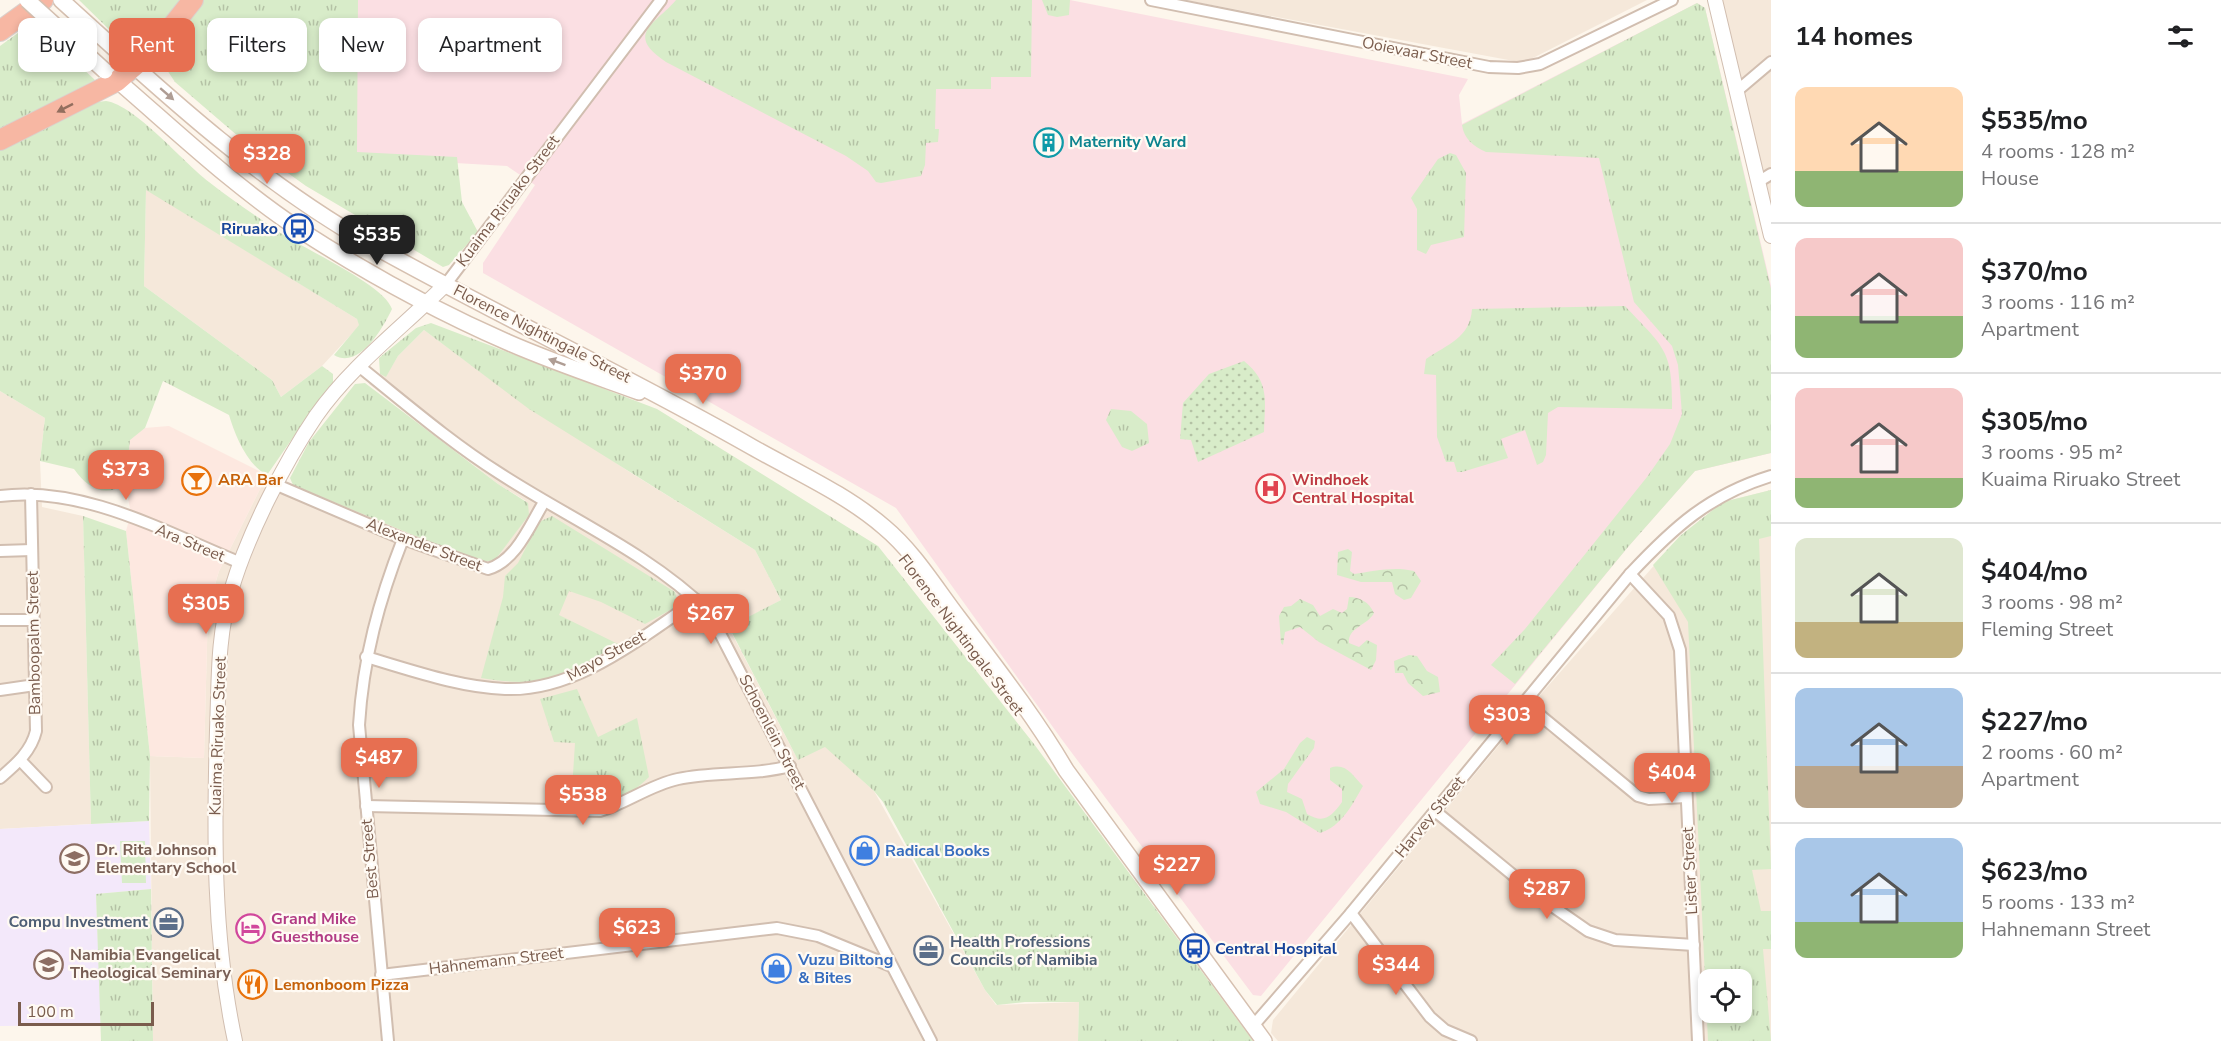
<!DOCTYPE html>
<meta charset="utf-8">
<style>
:root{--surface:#fff;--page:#f6f6f6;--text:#202124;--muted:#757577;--line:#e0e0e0;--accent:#e76f51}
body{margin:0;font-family:"Nunito Sans",sans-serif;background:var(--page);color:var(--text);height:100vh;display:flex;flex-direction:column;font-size:22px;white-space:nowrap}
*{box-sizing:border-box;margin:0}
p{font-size:20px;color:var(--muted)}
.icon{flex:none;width:33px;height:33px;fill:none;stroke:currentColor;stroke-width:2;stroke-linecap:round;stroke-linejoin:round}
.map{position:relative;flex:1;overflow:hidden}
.drawer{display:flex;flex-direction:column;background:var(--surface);width:450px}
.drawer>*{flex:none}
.banner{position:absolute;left:18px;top:18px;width:570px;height:54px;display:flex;gap:12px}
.tools{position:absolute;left:1698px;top:969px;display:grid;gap:12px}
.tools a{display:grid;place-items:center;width:54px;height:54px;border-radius:12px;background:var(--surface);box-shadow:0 3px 9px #0003;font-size:30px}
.scale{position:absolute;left:18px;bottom:15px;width:136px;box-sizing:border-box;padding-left:6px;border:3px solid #7a5c4d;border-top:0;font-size:16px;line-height:21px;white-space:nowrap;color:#7a5c4d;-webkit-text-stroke:4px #fffaf3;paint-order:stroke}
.price{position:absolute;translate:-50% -51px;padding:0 14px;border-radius:12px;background:var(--accent);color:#fff;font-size:20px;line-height:39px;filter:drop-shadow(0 2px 3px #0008)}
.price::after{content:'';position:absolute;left:50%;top:36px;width:18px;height:14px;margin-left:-9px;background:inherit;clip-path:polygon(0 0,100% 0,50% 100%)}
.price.active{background:#222;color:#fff}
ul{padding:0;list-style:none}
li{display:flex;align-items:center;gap:18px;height:150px;padding:0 24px}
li+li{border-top:2px solid var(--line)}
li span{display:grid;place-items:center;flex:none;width:168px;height:120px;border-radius:12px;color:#555}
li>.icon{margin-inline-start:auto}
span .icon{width:72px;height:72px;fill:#fffc;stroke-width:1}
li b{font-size:26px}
h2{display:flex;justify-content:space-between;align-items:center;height:72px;padding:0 24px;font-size:26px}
.chip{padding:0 21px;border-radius:12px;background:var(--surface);box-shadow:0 3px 9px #0003;font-size:21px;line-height:54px}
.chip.active{background:var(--accent);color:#fff}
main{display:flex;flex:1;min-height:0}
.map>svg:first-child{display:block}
</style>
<main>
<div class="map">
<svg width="1771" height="1041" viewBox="0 0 1771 1041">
<defs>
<pattern id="grass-tufts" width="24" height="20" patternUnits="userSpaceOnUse" patternTransform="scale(1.5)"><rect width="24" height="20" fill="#d8ecc9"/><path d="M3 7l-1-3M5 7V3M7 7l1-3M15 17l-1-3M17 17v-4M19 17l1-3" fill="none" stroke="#b4c2a5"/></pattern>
<pattern id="forest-crowns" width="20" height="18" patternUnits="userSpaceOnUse" patternTransform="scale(1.5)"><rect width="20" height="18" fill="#d8ecc9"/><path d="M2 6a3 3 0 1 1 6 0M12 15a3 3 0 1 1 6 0" fill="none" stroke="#b4c2a5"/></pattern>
<pattern id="park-dots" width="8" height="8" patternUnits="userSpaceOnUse" patternTransform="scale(1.5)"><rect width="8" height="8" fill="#d8ecc9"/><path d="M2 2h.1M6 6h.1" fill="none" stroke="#b4c2a5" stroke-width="1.8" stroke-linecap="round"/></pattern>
</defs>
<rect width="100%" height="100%" fill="#fdf6ec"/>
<g fill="#f5e8da" fill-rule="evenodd">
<polygon points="1185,0 1647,0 1527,61 1514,61"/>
<polygon points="1720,0 1771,0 1771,203 1768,189"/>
<polygon points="146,189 357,319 360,325 322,366 281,397 272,380 144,286"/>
<polygon points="424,330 487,377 628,471 755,550 781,600 729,628 798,760 825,746 874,791 985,990 996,1005 1079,1002 1078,1041 153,1041 150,756 204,758 208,608 219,571 267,475 495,560 528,515 526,501 498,484 369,384 380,374 386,376 398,356"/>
<polygon points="0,391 45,418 40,461 42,507 83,516 91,824 0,829"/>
<path d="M 1771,490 L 1771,1041 L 1278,1041 L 1271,1033 L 1273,1020 L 1541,694 L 1680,536 L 1723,502 ZM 1708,980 L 1742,980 L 1742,1012 L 1708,1012 Z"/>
</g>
<polygon fill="#fde8e0" points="169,426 267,475 219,571 208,608 204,758 150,756 126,531 131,513 125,484 130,439 145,428"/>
<polygon fill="#f3e8fa" points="149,821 151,889 96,894 101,1025 0,1026 0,829"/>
<polygon fill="#fbdfe3" points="351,0 1070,0 1468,79 1459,95 1462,124 1697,3 1705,8 1771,286 1771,453 1695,471 1628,547 1261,996 1253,995 1060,737 896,508 483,273 483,263 535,185 507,166 352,157"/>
<g fill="url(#grass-tufts)" fill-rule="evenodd">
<polygon points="79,0 181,0 161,24 130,50"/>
<polygon points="202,0 358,0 357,152 457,157 462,202 478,232 449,265 443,267 306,186 246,143 175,82 165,67 163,54"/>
<path d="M 676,0 L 1032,0 L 1031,77 L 991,77 L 991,89 L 936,89 L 935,129 L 939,129 L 938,142 L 926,143 L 925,165 L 921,176 L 881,183 L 876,182 L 868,171 L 846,156 L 666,62 C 623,34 657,23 676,0 Z"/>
<polygon points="1042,0 1070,0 1069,15 1057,17 1048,15"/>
<path d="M 1697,3 L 1705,8 L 1771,289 L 1771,453 L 1695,471 L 1628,547 L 1515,684 L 1491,665 L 1525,629 L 1647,477 L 1670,444 L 1682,414 L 1678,365 L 1672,346 L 1634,302 L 1599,158 L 1486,152 C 1473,146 1464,139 1462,125 Z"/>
<polygon points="33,22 95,80 0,130 0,46"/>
<path d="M 106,101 C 135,105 183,162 209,182 C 230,199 254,214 276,230 C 301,248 384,284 392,309 C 383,328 359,370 334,355 L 359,325 L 357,319 L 146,190 L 144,286 L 272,380 L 281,397 L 322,366 L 333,374 L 333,387 L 310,413 L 267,475 C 247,465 235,435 229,415 L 163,381 L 145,428 L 130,440 L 125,484 C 105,498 87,488 74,469 L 40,461 L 45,418 L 0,391 L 0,147 L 89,103 Z"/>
<polygon points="1450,153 1456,155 1466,173 1464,237 1431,245 1426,254 1417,250 1417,209 1411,198 1438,159"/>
<path d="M 1625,306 C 1664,348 1673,349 1672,409 L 1558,407 L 1548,413 L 1546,455 L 1543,462 L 1537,465 L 1525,430 L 1501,439 L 1508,458 L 1462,472 L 1457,472 L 1454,462 L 1446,462 L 1437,437 L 1436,375 L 1424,374 L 1426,359 C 1448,344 1470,338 1472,309 Z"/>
<polygon points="431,323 657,409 878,546 1034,744 1253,1041 1078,1041 1079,1002 1025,1002 997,1005 985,990 883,802 874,791 825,747 798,760 729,627 781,600 755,550 529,409 424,330 398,356 386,377 380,374 379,358 416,328"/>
<polygon points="365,383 498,484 528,503 529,515 495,560 481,562 473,560 293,485 290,478 309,442 355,384"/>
<polygon points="1111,409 1131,411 1147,424 1149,443 1132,451 1122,447 1106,420"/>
<path d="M 1771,490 L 1771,536 L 1759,539 L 1771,869 L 1752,870 L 1761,911 L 1771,911 L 1771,949 L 1763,949 L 1771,1041 L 1708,1041 L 1688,622 L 1653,565 L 1680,536 L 1723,502 ZM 1708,980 L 1742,980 L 1742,1012 L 1708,1012 Z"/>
<polygon points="83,516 126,531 150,756 149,821 91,824"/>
<path d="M 552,516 L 675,592 L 678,603 L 674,608 L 645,624 L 601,602 L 569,591 L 559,615 L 618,644 C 565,677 545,689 481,678 L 503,597 L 505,576 L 518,563 L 539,522 Z"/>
<path d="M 577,689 L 598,737 L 637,718 L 649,777 C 627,799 603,808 571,805 L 575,743 L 554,742 L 540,699 Z"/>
<path d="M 1307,737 L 1315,741 L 1314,748 L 1288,784 L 1287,792 L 1302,799 L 1307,814 C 1324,824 1331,817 1342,802 L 1342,789 L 1330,780 L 1330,768 C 1346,762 1353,776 1363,786 C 1352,805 1342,826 1320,833 L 1286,812 L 1260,804 L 1256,792 L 1284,769 L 1300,743 Z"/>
<polygon points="151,889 153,1041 101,1041 96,894"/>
</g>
<g fill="url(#forest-crowns)">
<path d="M 1348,549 L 1352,552 L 1350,571 L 1354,574 C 1373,571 1395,566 1414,571 L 1421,581 L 1411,598 L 1404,600 L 1395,594 L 1392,582 L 1361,582 L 1337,575 L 1338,552 Z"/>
<path d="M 1349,597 C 1360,597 1369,602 1374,613 C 1368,625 1347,628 1349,643 L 1359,647 L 1367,640 L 1377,645 L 1376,660 L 1371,670 L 1319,642 L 1300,627 L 1285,632 L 1283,645 L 1281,643 L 1279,616 L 1284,607 L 1291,606 L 1300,599 L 1313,605 L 1320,616 L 1333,609 L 1342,613 L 1347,609 Z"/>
<polygon points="1409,655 1417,656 1427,671 1438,677 1440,692 1423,696 1408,683 1403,673 1395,673 1394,661"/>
</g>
<path fill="url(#park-dots)" d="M 1244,361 C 1270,382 1265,401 1264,432 L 1198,462 L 1191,440 L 1180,439 L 1183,403 L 1209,374 Z"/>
<polygon fill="#d8ecc9" points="120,841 145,841 146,883 122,883"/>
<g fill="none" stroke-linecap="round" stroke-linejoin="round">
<defs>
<g id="minor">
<polyline points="1151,0 1489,67 1518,68 1540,64 1672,0"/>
<polyline points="1738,90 1771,62"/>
<polyline points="1758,182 1771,174"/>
<polyline points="446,284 661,0"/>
<path d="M 360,367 C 405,403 450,442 499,473 C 568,518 649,553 709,612 L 931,1041"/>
<path d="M 277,485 L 403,539 L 488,569 C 516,561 530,525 544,502"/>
<path d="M 0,496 C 83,485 167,533 241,563"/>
<polyline points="0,551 32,550"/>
<polyline points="1630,574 1669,616 1680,650 1698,1041"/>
<polyline points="0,620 33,620"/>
<path d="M 366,657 C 411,670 458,687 505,689 C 576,692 640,638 697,600"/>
<polyline points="0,690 35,685"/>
<polyline points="1524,702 1638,796 1649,799 1686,797"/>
<polyline points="20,760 46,787"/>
<path d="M 0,778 C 15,765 31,752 36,731 L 31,494"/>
<path d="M 366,806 L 600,811 C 627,803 650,785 678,779 C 715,771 753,776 790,766"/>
<polyline points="1435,811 1542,899 1588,931 1615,940 1694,945"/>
<polyline points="1351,913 1430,1017 1445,1030 1471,1041"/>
<polyline points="381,975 777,928 818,936 891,966"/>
<path d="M 1253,1026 L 1351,913 L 1630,574 C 1674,527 1709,495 1771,476"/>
<path d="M 388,1041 L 359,725 C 363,659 379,600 403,539"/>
</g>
<g id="tertiary">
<polyline points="1715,0 1771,236"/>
<path d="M 235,1041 C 213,939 214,834 217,730 C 219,684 217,636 231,591 C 247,536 284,463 316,416 C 351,366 403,327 446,284"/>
</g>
<g id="secondary">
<path d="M 61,0 C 158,88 255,179 370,244 C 495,314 626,375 752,447 C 796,472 846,494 884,527 C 914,552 935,587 958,617 C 995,666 1035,717 1066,770 L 1264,1041"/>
<path d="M 111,75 C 173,128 232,185 300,230 C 365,272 436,311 507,342 C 550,361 595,376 639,392"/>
</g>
<g id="motorway">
<polyline points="0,31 43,0"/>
<polyline points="0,140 117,81 154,49 193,0"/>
</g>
</defs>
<use href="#minor" stroke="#d1beb0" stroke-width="14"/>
<use href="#tertiary" stroke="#d1beb0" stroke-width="16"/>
<use href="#secondary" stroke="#d6c0b0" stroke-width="18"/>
<use href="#motorway" stroke="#dad1cd" stroke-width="22"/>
<use href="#minor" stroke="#fff" stroke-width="10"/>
<use href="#tertiary" stroke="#fff" stroke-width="14"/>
<use href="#secondary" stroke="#fff" stroke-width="15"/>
<use href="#motorway" stroke="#f7b7a3" stroke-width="20"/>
<defs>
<polyline id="secondary-bridge" points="27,0 105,71"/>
</defs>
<use href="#secondary-bridge" stroke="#d6c0b0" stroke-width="18" stroke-linecap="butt"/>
<use href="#secondary-bridge" stroke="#fff" stroke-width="15"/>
</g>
<defs><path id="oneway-solid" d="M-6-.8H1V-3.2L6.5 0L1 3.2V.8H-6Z" transform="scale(1.5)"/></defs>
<g fill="#af9d94">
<use href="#oneway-solid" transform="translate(167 94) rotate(41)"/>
<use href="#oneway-solid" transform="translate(557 362) rotate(-160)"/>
</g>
<use fill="#936e5e" href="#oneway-solid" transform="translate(65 108) rotate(153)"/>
<defs>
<symbol id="building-ring" viewBox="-11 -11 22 22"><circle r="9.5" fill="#fffaf3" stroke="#0f9aa8" stroke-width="1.5"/><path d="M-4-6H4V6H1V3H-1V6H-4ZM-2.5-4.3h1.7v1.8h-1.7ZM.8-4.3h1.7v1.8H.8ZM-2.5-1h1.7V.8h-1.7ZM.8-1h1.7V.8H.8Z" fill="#0f9aa8"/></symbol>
<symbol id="bus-ring" viewBox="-11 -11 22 22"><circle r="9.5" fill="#fffaf3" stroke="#1a4fb4" stroke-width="1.5"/><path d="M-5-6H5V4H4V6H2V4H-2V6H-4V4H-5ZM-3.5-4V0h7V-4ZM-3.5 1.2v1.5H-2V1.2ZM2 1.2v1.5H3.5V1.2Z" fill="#1a4fb4"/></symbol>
<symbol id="bar-ring" viewBox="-11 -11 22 22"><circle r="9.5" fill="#fffaf3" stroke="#e8710a" stroke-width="1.5"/><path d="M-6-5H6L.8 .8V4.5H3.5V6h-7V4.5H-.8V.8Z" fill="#e8710a"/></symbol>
<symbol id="hospital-ring" viewBox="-11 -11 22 22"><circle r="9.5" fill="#fffaf3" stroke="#e0444e" stroke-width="1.5"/><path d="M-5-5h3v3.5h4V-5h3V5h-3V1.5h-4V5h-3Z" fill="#e0444e"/></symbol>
<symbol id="shop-ring" viewBox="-11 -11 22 22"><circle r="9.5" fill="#fffaf3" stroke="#3f7fe0" stroke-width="1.5"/><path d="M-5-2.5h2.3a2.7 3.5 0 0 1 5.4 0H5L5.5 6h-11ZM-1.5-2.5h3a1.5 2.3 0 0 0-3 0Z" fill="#3f7fe0"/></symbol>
<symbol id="school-ring" viewBox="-11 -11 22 22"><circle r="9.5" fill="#fffaf3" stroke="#8d6e63" stroke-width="1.5"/><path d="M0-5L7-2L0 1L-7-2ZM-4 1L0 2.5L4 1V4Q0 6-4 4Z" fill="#8d6e63"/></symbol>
<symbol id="office-ring" viewBox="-11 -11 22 22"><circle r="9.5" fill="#fffaf3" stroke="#5c6f8a" stroke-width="1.5"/><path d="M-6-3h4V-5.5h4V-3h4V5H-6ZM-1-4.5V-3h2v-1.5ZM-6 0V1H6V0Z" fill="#5c6f8a"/></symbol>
<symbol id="hotel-ring" viewBox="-11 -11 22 22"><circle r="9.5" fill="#fffaf3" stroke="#d1479c" stroke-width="1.5"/><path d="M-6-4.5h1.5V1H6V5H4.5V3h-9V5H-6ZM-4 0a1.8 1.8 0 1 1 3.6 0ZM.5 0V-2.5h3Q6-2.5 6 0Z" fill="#d1479c"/></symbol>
<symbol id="restaurant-ring" viewBox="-11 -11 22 22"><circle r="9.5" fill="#fffaf3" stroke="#e8710a" stroke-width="1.5"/><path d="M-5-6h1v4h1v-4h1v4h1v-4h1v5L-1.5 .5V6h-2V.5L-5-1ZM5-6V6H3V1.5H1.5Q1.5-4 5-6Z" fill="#e8710a"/></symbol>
</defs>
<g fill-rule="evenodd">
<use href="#building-ring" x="1032" y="126" width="33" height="33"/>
<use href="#bus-ring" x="282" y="212" width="33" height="33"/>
<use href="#bar-ring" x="180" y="464" width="33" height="33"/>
<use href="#hospital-ring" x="1254" y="472" width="33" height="33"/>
<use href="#shop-ring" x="848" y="834" width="33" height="33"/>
<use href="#school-ring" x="58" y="842" width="33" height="33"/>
<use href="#office-ring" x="152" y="906" width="33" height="33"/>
<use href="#hotel-ring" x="234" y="912" width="33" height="33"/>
<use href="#bus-ring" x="1178" y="932" width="33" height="33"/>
<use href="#office-ring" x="912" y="934" width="33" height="33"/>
<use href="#school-ring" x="32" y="948" width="33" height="33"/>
<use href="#shop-ring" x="760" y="952" width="33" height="33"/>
<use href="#restaurant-ring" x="236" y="968" width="33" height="33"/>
</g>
<g text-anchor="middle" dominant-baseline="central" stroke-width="4.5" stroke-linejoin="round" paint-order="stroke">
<g font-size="16" fill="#7a5c4d" stroke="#fffaf3">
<text transform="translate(1417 53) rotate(11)">Ooievaar Street</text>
<text transform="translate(508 201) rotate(-53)">Kuaima Riruako Street</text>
<text transform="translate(542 334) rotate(27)">Florence Nightingale Street</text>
<text transform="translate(190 543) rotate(23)">Ara Street</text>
<text transform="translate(424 545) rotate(21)">Alexander Street</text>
<text transform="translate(961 635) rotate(53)">Florence Nightingale Street</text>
<text transform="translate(34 643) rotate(-91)">Bamboopalm Street</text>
<text transform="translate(606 656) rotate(-29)">Mayo Street</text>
<text transform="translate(772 732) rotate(63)">Schoenlein Street</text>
<text transform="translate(218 736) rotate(-88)">Kuaima Riruako Street</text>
<text transform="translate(1430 817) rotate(-51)">Harvey Street</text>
<text transform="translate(370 859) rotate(-95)">Best Street</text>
<text transform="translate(1690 871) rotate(-93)">Lister Street</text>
<text transform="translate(496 961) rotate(-7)">Hahnemann Street</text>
</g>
<g font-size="16" font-weight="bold" fill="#0d838f" stroke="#fffaf3" text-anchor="start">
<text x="1069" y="142">Maternity Ward</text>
</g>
<g font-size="16" font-weight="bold" fill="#164399" stroke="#fffaf3" text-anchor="end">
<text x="278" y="229">Riruako</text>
<text x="1215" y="949" text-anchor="start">Central Hospital</text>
</g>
<g font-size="16" font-weight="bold" fill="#c56008" stroke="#fffaf3" text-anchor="start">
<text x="218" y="480">ARA Bar</text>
<text x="274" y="985">Lemonboom Pizza</text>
</g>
<g font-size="16" font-weight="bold" fill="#be3a42" stroke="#fffaf3" text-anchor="start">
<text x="1292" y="480">Windhoek<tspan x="1292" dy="18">Central Hospital</tspan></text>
</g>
<g font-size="16" font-weight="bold" fill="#785e54" stroke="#fffaf3" text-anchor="start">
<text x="96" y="850">Dr. Rita Johnson<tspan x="96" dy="18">Elementary School</tspan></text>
<text x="70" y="955">Namibia Evangelical<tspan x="70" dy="18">Theological Seminary</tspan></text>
</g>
<g font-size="16" font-weight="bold" fill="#366cbe" stroke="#fffaf3" text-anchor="start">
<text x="885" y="851">Radical Books</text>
<text x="798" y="960">Vuzu Biltong<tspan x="798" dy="18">&amp; Bites</tspan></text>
</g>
<g font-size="16" font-weight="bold" fill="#b23c85" stroke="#fffaf3" text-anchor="start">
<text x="271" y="919">Grand Mike<tspan x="271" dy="18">Guesthouse</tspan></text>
</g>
<g font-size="16" font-weight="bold" fill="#4e5e75" stroke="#fffaf3" text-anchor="end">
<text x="148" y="922">Compu Investment</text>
<text x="950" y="942" text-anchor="start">Health Professions<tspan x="950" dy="18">Councils of Namibia</tspan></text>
</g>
</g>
</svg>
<div class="tools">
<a><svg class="icon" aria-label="locate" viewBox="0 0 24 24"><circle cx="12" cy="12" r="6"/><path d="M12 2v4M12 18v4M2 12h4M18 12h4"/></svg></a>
</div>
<div class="scale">100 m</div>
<b class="price" style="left:267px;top:185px">$328</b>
<b class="price active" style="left:377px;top:266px">$535</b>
<b class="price" style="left:703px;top:405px">$370</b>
<b class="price" style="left:126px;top:501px">$373</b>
<b class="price" style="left:206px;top:635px">$305</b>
<b class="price" style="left:711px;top:645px">$267</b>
<b class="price" style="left:1507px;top:746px">$303</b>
<b class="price" style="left:379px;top:789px">$487</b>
<b class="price" style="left:1672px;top:804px">$404</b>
<b class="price" style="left:583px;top:826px">$538</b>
<b class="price" style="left:1177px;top:896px">$227</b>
<b class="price" style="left:1547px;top:920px">$287</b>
<b class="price" style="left:637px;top:959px">$623</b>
<b class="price" style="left:1396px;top:996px">$344</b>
<div class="banner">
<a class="chip">Buy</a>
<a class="chip active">Rent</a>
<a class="chip">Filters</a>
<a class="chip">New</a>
<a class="chip">Apartment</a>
</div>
</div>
<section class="drawer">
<h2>14 homes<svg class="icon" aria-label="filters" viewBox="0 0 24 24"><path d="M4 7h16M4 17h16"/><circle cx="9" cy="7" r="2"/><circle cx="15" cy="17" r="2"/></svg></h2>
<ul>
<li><span style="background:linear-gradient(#ffd9b3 70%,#8fb573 0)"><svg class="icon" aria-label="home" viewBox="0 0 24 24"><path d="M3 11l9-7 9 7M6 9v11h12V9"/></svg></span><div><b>$535/mo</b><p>4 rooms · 128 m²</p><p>House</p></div></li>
<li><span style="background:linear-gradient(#f6c9c9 65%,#8fb573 0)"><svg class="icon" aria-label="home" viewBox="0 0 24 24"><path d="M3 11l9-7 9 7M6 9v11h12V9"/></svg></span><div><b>$370/mo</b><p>3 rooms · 116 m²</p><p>Apartment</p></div></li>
<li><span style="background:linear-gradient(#f6c9c9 75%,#8fb573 0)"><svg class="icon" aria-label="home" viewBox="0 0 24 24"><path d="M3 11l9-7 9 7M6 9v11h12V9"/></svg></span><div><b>$305/mo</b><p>3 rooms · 95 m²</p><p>Kuaima Riruako Street</p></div></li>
<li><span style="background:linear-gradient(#dfe7d0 70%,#c2b280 0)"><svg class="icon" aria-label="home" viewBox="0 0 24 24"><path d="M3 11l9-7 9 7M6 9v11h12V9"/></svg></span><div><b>$404/mo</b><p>3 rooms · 98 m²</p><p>Fleming Street</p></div></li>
<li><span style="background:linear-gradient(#a9c7e8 65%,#b9a48a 0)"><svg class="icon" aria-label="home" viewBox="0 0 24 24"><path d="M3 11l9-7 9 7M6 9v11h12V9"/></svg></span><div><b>$227/mo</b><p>2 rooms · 60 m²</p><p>Apartment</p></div></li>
<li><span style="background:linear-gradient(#a9c7e8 70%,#8fb573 0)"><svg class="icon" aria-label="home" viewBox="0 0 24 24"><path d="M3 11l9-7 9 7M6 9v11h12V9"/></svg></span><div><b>$623/mo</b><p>5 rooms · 133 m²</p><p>Hahnemann Street</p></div></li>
</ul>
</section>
</main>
